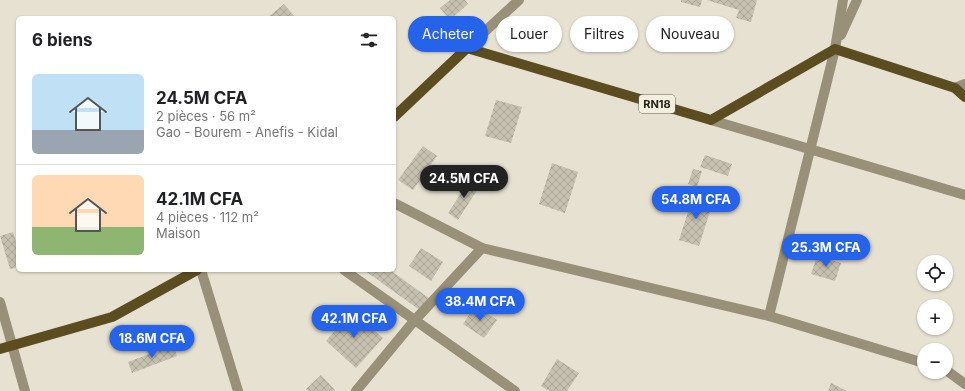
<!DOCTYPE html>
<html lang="fr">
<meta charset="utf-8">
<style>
:root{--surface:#fff;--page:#f6f6f6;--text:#202124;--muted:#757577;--line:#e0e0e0;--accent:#2563eb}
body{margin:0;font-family:Inter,sans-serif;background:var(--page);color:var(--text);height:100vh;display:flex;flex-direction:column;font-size:15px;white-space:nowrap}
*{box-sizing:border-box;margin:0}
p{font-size:13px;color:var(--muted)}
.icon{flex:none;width:22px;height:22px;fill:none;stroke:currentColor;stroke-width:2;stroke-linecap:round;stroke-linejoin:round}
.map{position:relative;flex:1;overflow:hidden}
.sheet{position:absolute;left:16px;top:16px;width:380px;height:256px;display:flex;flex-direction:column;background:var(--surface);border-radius:6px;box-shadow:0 1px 3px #0004}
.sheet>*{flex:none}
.banner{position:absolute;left:408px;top:16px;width:380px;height:36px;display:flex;gap:8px}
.controls{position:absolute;left:917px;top:255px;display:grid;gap:8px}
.controls a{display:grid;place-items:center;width:36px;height:36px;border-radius:50%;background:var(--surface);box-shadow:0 1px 3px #0004;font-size:20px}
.price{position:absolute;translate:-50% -34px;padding:0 9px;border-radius:14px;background:var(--accent);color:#fff;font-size:13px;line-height:26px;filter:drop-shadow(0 1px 2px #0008)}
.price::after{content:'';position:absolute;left:50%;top:24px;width:12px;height:9px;margin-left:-6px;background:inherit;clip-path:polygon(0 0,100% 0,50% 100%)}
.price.on{background:#222;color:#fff}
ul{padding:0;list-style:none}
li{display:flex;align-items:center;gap:12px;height:100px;padding:0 16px}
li+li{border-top:1px solid var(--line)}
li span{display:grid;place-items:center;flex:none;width:112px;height:80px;border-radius:6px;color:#555}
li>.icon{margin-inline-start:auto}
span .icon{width:48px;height:48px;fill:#fffc;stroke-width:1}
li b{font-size:17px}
h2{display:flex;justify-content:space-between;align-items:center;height:48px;padding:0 16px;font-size:17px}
.chip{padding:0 14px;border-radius:18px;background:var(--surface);box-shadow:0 1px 3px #0004;font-size:14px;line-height:36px}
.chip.on{background:var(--accent);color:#fff}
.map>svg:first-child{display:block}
</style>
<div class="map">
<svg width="965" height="391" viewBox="0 0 965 391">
<defs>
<pattern id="building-cross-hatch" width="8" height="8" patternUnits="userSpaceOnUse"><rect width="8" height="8" fill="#c6c0b0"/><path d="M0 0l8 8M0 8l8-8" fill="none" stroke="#aaa597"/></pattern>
</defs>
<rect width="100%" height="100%" fill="#e7e1d1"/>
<g fill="url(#building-cross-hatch)">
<polygon points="450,0 465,0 468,4 450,20 440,8"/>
<polygon points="681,0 702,0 700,7 681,2"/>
<polygon points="707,0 757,0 751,22 736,18 739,10"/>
<polygon points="284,4 296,18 267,18"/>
<polygon points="496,100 522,107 511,143 485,136"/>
<polygon points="423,146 437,156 413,190 398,180"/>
<polygon points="705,155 732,164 728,176 700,167"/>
<polygon points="552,163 578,172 565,213 539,204"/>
<polygon points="693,169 702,171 697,187 688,184"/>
<polygon points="471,178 481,184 458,220 448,213"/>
<polygon points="694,193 714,199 699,246 679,240"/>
<polygon points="13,232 18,248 18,267 10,269 0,236"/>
<polygon points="421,248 443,262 431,281 409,266"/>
<polygon points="817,256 841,263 835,281 811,274"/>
<polygon points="364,270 390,270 430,299 421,311"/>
<polygon points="475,306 497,320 484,338 463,324"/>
<polygon points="352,311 383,338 356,368 326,341"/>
<polygon points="173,345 177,356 132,373 128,362"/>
<polygon points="557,359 579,373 567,391 549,391 541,386"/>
<polygon points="321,375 335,390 334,391 308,391 306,389"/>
<polygon points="831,383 847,391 828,391"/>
</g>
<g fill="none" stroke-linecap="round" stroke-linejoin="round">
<g stroke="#989079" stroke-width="10">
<polyline points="841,35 857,0"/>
<polyline points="467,48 519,0"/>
<polyline points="955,88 965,84"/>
<polyline points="711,120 965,195"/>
<polyline points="394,203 482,248 769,316 924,363"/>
<polyline points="201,270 238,391"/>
<polyline points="344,270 515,391"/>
<polyline points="0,302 25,391"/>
<polyline points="769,316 835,49 843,0"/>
<polyline points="946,370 965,384"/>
<polyline points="356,391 414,321 482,248"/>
</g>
<g stroke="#5c4d21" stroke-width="10">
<polyline points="394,117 467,48 711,120 835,49 955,88 965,97"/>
<polyline points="0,349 112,317 197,270"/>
</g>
</g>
<g text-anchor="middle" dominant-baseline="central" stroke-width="4" stroke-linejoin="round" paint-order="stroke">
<rect fill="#f4eede" stroke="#625f56" stroke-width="1" x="639" y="95" width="36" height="18" rx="3"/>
<g font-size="11" font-weight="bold" fill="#24221c">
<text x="657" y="104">RN18</text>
</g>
</g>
</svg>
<div class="controls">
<a><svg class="icon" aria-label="locate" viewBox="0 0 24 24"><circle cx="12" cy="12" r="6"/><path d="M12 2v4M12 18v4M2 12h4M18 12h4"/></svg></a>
<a>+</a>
<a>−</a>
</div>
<b class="price on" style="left:464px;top:199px">24.5M CFA</b>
<b class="price" style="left:696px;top:220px">54.8M CFA</b>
<b class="price" style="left:826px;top:268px">25.3M CFA</b>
<b class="price" style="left:480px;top:322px">38.4M CFA</b>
<b class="price" style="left:354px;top:339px">42.1M CFA</b>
<b class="price" style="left:152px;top:359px">18.6M CFA</b>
<div class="banner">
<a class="chip on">Acheter</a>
<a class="chip">Louer</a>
<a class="chip">Filtres</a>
<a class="chip">Nouveau</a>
</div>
<section class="sheet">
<h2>6 biens<svg class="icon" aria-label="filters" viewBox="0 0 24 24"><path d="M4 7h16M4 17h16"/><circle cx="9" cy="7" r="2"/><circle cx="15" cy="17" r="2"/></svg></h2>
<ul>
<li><span style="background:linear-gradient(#bfe0f5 70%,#9aa5b1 0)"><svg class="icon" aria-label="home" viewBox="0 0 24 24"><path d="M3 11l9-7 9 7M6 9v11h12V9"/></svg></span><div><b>24.5M CFA</b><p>2 pièces · 56 m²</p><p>Gao - Bourem - Anefis - Kidal</p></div></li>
<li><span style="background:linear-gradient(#ffd9b3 65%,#8fb573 0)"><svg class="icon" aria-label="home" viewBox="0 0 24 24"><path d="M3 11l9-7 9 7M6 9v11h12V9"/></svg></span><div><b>42.1M CFA</b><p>4 pièces · 112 m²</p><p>Maison</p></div></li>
</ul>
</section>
</div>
